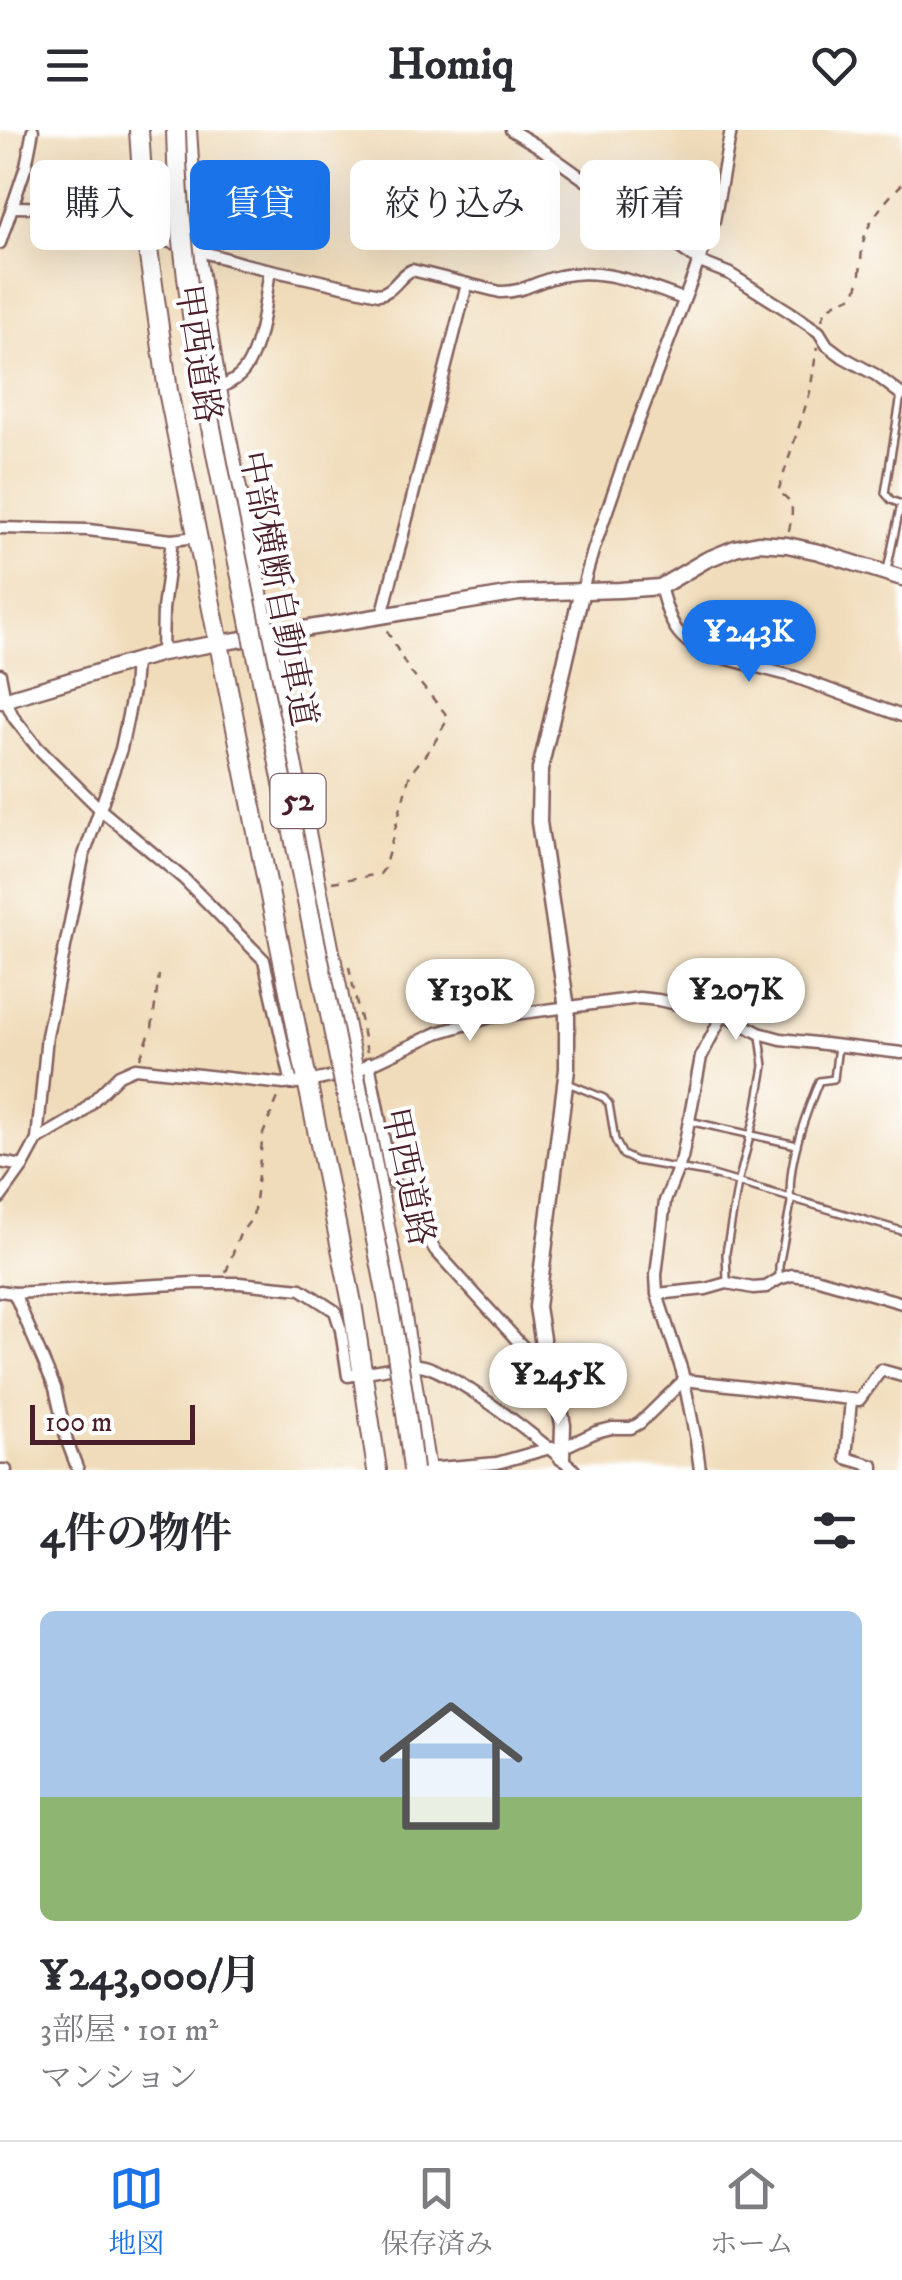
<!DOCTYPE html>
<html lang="ja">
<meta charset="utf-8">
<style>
:root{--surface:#fff;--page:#f2f2f3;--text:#2b2b33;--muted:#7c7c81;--line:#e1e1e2;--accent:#1a73e8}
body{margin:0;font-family:"IM FELL DW Pica","Noto Serif JP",serif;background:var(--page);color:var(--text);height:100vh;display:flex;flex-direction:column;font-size:38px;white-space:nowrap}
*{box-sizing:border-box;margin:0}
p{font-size:32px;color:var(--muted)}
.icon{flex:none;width:55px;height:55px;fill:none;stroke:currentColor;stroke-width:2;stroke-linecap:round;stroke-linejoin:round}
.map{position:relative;height:1340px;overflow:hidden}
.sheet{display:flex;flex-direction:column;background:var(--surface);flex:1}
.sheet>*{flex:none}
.banner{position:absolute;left:30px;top:30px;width:842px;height:90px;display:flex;gap:20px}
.scale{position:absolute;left:30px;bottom:25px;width:165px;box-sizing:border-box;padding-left:10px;border:5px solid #4a1f2b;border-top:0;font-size:28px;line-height:35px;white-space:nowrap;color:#4a1f2b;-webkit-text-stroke:8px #fff;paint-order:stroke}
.price{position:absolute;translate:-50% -85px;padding:0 22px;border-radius:35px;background:#fff;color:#222;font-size:32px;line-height:65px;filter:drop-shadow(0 2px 5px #0008)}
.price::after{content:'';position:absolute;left:50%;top:60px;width:30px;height:22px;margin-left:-15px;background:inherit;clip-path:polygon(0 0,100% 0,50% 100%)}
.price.active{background:var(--accent);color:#fff}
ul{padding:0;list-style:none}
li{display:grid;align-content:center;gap:20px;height:530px;padding:0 40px}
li+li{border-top:2px solid var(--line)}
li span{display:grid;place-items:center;height:310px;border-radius:15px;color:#555}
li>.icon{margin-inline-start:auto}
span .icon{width:180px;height:180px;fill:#fffc;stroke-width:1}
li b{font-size:42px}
h2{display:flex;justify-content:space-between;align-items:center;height:120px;padding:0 40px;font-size:42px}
.chip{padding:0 35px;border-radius:15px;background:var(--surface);box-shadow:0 10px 40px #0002;font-size:35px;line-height:90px}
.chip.active{background:var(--accent);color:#fff}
header{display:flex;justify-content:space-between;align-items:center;height:130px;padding:0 40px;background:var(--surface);font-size:45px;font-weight:700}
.tab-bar{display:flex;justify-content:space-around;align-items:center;height:140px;border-top:2px solid var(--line);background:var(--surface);font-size:28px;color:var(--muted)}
.tab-bar a{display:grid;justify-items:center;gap:5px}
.tab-bar .active{color:var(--accent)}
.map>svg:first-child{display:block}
</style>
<header><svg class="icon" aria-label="menu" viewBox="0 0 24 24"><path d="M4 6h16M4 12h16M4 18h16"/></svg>Homiq<svg class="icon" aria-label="heart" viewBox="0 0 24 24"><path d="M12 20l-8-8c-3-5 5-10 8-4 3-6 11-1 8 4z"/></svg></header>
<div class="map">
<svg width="902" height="1340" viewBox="0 0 902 1340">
<defs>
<pattern id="building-cross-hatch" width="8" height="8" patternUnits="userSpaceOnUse" patternTransform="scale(2.5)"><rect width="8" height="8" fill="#dba493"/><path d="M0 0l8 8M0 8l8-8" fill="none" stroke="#b48578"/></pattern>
</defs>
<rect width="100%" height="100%" fill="#fff"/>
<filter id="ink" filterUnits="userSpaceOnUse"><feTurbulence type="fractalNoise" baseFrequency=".01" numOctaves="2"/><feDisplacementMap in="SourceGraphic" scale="20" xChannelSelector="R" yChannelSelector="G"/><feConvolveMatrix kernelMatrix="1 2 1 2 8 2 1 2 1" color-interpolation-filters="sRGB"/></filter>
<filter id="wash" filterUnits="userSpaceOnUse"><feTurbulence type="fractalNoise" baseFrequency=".0048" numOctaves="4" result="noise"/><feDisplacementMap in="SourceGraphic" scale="40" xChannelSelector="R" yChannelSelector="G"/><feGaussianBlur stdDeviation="2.25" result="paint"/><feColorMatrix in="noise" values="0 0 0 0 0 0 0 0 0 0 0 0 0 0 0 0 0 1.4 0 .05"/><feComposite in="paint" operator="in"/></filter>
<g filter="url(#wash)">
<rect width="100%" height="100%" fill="#f0dcba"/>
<g id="blocks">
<polygon fill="url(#building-cross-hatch)" points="482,62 507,69 501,91 476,84"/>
</g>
</g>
<g filter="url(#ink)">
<use href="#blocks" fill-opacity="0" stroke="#84615d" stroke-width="2.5"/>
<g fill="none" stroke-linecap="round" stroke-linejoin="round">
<defs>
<g id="lane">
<polyline points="887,440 901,374 891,370 885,363 901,265"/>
<polyline points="568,953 604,968 609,974 615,1010 623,1025 636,1031 706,1043 902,1101"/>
<polyline points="689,991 797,1015"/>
<path d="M 779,1149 L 779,1136 L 791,1073 C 786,1036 805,986 819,951 L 834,949 L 838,916"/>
<polyline points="727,1150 726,1123 738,1053 755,987 764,936 760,906"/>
</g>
<g id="street">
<polyline points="511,0 536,15 700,132 730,144 790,182 819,202 827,215 843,227 876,245 902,265"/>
<path d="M 14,77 L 69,78 L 146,105 L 244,134 L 379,164 C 395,161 398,146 412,140 L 500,162 C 522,163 539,150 560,146 C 602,136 645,155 683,169"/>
<polyline points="0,113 26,36 33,0"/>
<path d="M 217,259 C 224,256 232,252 238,247 C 261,228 265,168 270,140"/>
<polyline points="0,398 88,400 172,410 196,407"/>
<path d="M 660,457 C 670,491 674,509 709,524 L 795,547 L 902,586"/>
<polyline points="582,460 593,421 634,303 714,91 731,0"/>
<polyline points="382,486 467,154"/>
<polyline points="162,523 163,479 172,410"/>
<polyline points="0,544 5,570 14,588 37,617 101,680 184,749 264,830 292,954"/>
<polyline points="369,933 391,1047 435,1120 535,1230 546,1234"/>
<polyline points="37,1010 78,986 119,945 135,938 284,954 307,952 352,943 437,903 491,887 639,868 658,870 723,884 759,903 781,909 902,923"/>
<polyline points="0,1032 23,1036"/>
<polyline points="0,1068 23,1036 37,1010 47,906 83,728 121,619 133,561 135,531"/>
<path d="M 0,1161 L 14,1163 L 194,1153 L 239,1153 L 301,1159 L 335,1181 L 341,1200 L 348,1246 C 370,1242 396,1235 418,1235 C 446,1235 552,1318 574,1340"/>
<polyline points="14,1163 55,1258 67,1311 78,1340"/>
<polyline points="657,1164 706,1159 727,1153 753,1158 766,1157 779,1149 792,1145 815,1148 902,1173"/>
<polyline points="851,1269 846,1328 873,1336 873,1340"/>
<polyline points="426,1339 497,1333 550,1318 562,1318 596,1302 612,1298 631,1298 640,1293 684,1250 859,1270 881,1240 902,1246"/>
<polyline points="0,1340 6,1340"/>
<polyline points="700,1340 696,1310 682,1241 657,1164 656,1145 665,1071 682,1028 701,927 723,884"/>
</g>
<g id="secondary">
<polyline points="0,571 162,523 219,513 519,463 620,460 660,457 706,430 735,418 758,413 787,415 819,422 902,448"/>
<polyline points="562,1328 563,1295 557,1263 546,1234 537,1177 567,939 567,878 539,692 540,639 582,460"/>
</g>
<g id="highway">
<polyline points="139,0 146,105 168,261 352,1173 377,1340"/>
<polyline points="187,0 195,120 217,259 398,1161 426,1340"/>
</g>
</defs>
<use href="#lane" stroke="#84615d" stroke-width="10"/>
<use href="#street" stroke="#84615d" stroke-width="15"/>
<use href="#secondary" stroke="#84615d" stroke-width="19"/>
<use href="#highway" stroke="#84615d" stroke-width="22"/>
<g stroke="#84615d" stroke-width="2.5" stroke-dasharray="8 8" stroke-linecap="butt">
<path d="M 822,190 C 826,174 840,171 854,166 C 863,149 859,128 864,109 C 869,89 888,68 902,54"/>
<path d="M 789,401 C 792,382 797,372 778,362 L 810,262 L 817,217"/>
<polyline points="332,752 380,744 384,739 410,644 433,615 447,590 445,583 408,539 385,497"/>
<polyline points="349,837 367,922"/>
<polyline points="140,928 152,898 159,845"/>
<polyline points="226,1142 240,1104 253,1087 263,1004 279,965"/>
</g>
<use href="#lane" stroke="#fff" stroke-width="5"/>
<use href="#street" stroke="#fff" stroke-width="10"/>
<use href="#secondary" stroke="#fff" stroke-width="14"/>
<use href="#highway" stroke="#fff" stroke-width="18"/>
<defs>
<path id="highway-bridge" d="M 176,0 C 179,159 214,316 246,471 C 279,631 311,792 344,953 C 370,1081 399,1210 413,1340"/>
</defs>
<use href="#highway-bridge" stroke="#84615d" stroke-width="22" stroke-linecap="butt"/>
<use href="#highway-bridge" stroke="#fff" stroke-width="18"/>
</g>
</g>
<g text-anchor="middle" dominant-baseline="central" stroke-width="8" stroke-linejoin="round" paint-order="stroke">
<rect fill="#fff" stroke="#80626b" stroke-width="2.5" x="270.5" y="644" width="55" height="54" rx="8"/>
<g font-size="32" font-weight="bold" fill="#4a1f2b">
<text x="298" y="671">52</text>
</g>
<g font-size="35" fill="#4a1f2b" stroke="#fff">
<text transform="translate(197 224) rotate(81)">甲西道路</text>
<text transform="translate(277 459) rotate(79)">中部横断自動車道</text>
<text transform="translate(407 1047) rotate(78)">甲西道路</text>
</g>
</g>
</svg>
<div class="scale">100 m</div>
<b class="price active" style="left:749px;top:555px">¥243K</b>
<b class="price" style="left:736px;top:913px">¥207K</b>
<b class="price" style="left:470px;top:914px">¥130K</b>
<b class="price" style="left:558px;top:1298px">¥245K</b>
<div class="banner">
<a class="chip">購入</a>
<a class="chip active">賃貸</a>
<a class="chip">絞り込み</a>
<a class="chip">新着</a>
</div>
</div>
<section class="sheet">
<h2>4件の物件<svg class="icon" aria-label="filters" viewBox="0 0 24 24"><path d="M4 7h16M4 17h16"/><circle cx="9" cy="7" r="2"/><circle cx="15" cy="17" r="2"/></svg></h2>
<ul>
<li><span style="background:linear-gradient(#a9c7e8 60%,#8fb573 0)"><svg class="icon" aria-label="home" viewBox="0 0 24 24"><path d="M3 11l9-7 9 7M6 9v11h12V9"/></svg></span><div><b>¥243,000/月</b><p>3部屋 · 101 m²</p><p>マンション</p></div></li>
</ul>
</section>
<nav class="tab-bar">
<a class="active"><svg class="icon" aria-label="map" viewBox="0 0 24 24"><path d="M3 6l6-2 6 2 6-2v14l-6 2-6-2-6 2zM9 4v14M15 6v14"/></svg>地図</a>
<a><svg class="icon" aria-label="saved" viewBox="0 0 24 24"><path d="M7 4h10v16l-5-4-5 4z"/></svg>保存済み</a>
<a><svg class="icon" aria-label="home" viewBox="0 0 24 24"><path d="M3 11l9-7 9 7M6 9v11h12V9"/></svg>ホーム</a>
</nav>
